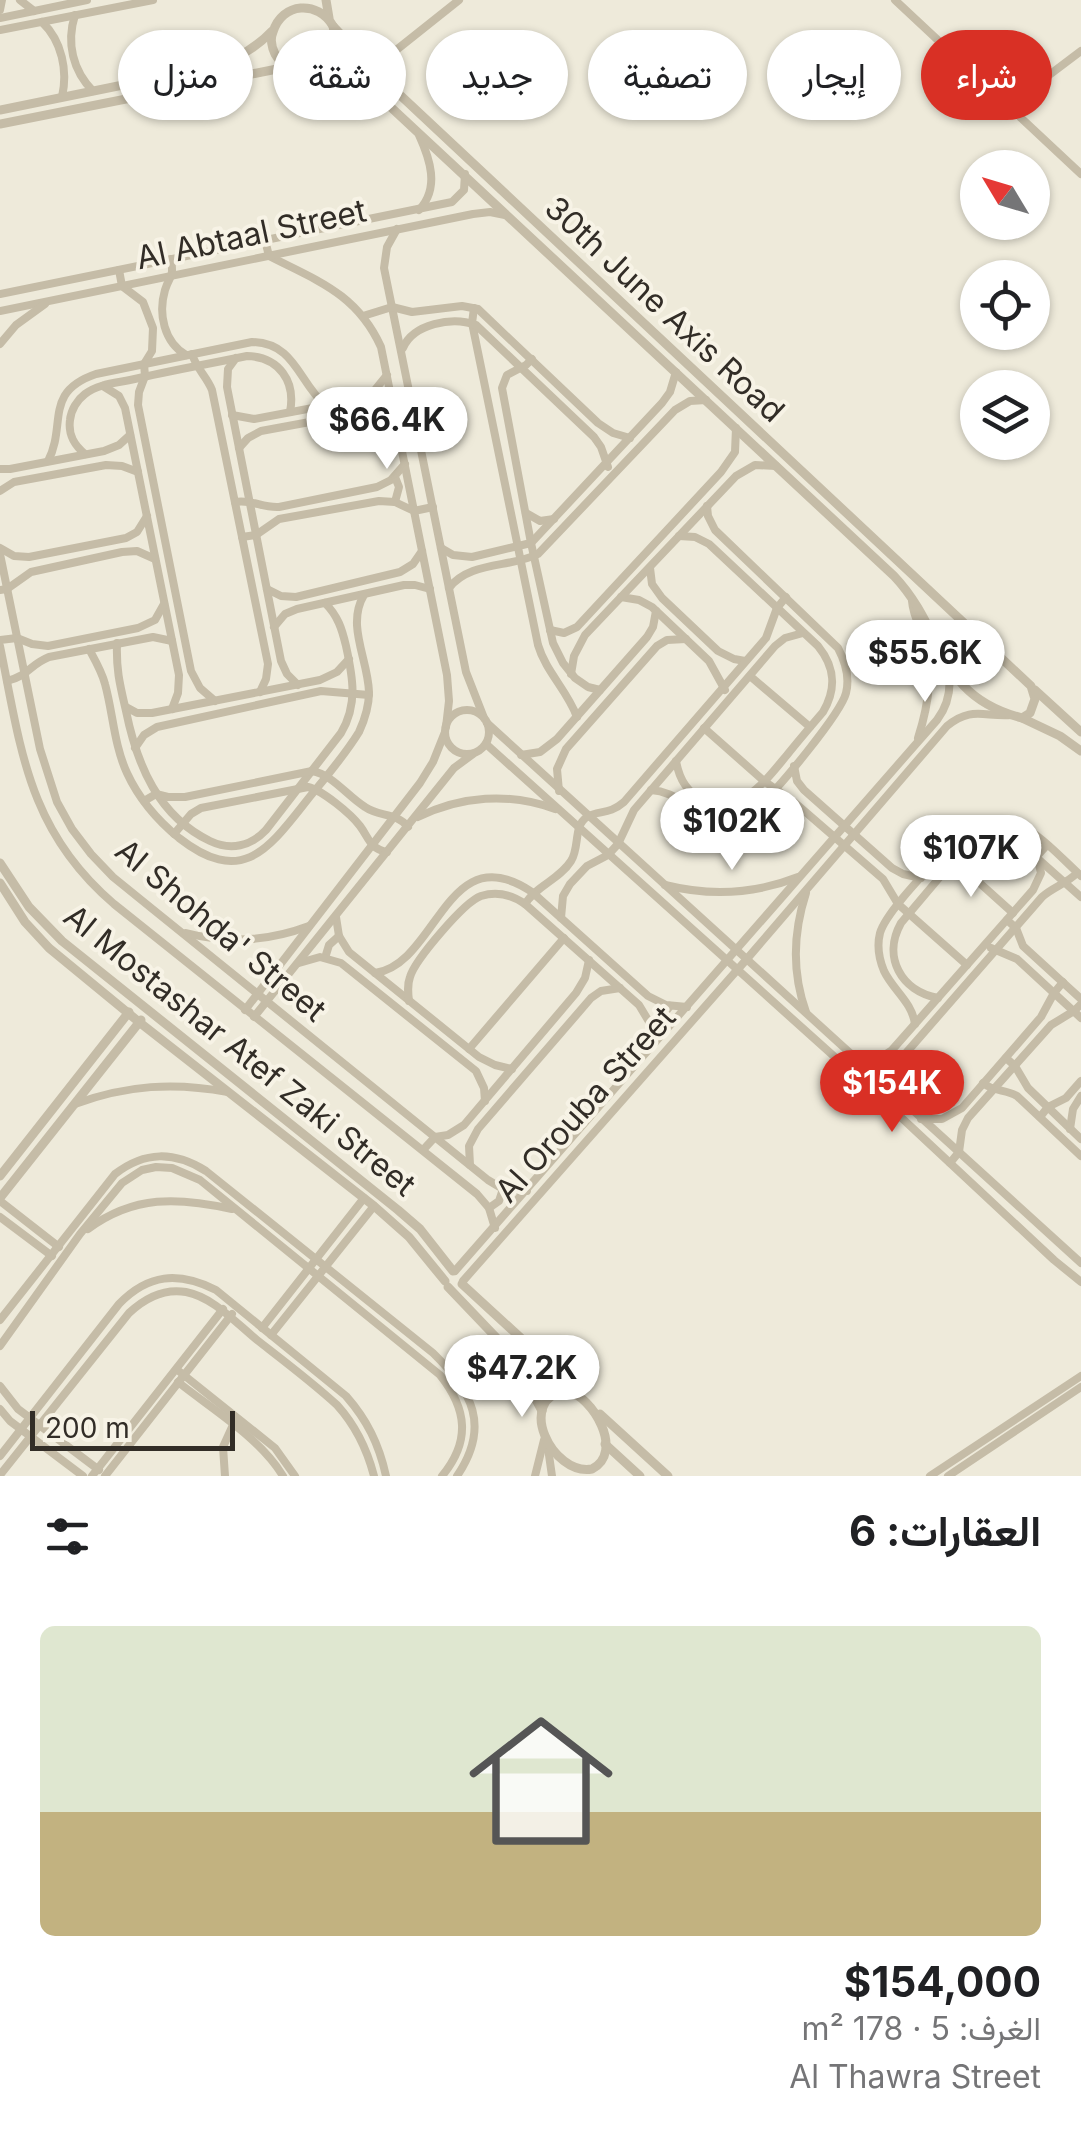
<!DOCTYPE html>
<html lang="ar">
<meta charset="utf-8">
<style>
:root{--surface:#fff;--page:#f2f2f2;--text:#202124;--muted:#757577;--line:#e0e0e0;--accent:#d93025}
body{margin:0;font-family:Inter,Vazirmatn,sans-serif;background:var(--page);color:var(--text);direction:rtl;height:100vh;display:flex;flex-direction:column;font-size:38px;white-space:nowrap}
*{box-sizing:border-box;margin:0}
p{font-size:32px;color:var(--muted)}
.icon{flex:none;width:55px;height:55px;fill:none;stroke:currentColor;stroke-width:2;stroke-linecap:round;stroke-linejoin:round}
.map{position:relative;height:1476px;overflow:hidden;direction:ltr}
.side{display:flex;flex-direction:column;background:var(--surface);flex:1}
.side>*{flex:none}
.hud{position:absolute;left:30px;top:30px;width:1022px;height:90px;direction:rtl;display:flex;gap:20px}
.needle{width:65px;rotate:308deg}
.controls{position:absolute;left:960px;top:150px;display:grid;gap:20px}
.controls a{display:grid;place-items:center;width:90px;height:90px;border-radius:50%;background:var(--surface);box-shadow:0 2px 8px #0004;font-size:50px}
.scale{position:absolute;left:30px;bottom:25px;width:205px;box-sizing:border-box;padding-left:10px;border:5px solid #322d27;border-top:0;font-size:28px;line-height:35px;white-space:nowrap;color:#322d27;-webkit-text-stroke:8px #f7f3e6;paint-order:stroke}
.price{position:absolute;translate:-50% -85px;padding:0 22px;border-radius:35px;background:#fff;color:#222;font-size:32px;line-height:65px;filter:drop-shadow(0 2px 5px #0008)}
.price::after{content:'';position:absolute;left:50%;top:60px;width:30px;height:22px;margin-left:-15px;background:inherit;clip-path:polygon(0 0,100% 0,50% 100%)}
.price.current{background:var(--accent);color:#fff}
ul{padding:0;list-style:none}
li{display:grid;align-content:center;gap:20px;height:530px;padding:0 40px}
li+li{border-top:2px solid var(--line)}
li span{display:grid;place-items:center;height:310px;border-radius:15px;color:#555}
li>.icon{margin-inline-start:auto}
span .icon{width:180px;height:180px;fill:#fffc;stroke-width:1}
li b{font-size:42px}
h2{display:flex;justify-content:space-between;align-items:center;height:120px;padding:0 40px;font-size:42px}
.tag{padding:0 35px;border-radius:45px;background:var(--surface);box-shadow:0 2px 8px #0004;font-size:35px;line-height:90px}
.tag.current{background:var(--accent);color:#fff}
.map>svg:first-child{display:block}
</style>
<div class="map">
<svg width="1081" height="1476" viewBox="0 0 1081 1476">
<rect width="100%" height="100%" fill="#eeeada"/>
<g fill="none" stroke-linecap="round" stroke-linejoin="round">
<g stroke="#c5bca7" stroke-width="8">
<polyline points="20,0 34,11"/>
<polyline points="895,0 1081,174"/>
<polyline points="0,10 2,0"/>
<path d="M 75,15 C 66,43 73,71 93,91"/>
<polyline points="0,18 87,0"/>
<path d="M 42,22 C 62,41 68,71 62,97"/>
<polyline points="0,30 153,0"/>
<polyline points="364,61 380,59 390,55 459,0"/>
<polyline points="384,80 387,65 392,55"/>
<polyline points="1008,106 1081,51"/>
<path d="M 419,135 C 430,159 440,188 419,210"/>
<polyline points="397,229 387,247 384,268 466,672 484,718"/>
<path d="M 265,240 L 269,256 C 318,281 357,294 381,347 L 447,675 L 449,701 L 446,727"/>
<path d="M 171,259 C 174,279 170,274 165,290 C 158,314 164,342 186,355"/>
<polyline points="119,270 122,286 143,302 153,328 152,351 144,364 145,376 139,392 138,405 191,671 200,688 215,701"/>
<polyline points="0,294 452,202 464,190 465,174"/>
<path d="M 474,308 L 472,323 L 538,645 C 546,672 567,690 577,717"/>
<polyline points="0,311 473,214 490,212 505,215"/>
<polyline points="363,316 392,307 412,312 462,306 478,309 598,423 613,433 630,438"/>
<polyline points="0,344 16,325 45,304"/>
<path d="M 403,348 C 413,324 452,316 476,325 L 594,437 L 601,447 L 608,467"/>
<path d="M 192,354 C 196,368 207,377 212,390 L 268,664 L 266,679 L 260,692"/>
<polyline points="236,358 228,369 227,387 281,661 287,674 298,685"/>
<polyline points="532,359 526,365 507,375 502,388 531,543 553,643 563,663 575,678 588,687 600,690"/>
<polyline points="103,386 119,396 125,408 179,675 178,693 172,709"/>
<polyline points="374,391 381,402 381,415"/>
<polyline points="232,415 254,419 355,400 374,391 387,375"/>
<polyline points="239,448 248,438 261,431 364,412 381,415 396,423"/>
<path d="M 85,454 C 74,445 68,435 70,420 C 71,410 77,400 85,394 C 98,384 116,383 130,380 C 169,371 208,364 247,356 C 279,357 296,381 290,412"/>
<path d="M 48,461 C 67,425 43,392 96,374 L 252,342 C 295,343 298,381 325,405"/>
<polyline points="0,469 10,469 104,451 119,445 130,435"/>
<polyline points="0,491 14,482 106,465 122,466 138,472"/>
<path d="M 235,502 C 253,499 261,508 279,507 L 377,487 L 391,480 L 405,464"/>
<polyline points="395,502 399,487 395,477"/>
<polyline points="526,513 540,521 554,519"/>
<polyline points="242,537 256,535 279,519 379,501 395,502 414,511 433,507"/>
<polyline points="0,548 14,556 29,557 126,538 137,532 147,516"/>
<polyline points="441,548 453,555 472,557 531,543 662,403 670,392 676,372"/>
<polyline points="0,554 40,749 57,802 72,829 91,854 113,877 150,907 488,1180 503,1189 527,1191"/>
<polyline points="650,568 652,584 662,598 718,651 734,659 745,661"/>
<path d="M 449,588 C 470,561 510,568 538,554 L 675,410 L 690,401 L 706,400"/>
<polyline points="267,589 281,596 296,597 400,572 413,564 422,551"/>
<polyline points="0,590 7,589 31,572 122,552 137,551 155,559"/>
<polyline points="621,597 639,600 652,607 709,661 725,690"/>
<path d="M 912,601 C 913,616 920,627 925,640 C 934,672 928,707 918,738"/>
<polyline points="274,627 285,614 297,609 404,585 415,585 430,589"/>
<polyline points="550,630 564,633 577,627 721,472 735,452 736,428"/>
<polyline points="0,640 17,638 32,644 48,646 138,628 155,620 164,604"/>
<path d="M 117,643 C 116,670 120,685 126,711 C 137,765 158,816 210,841 C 231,851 251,846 266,830 L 341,733 C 358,704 353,678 346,646 C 342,629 338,616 325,603"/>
<path d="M 0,646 C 21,749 28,831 114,904 L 477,1194 L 489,1208 L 495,1228"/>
<path d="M 89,649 C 95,660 102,672 105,684 C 113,713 114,745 127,773 C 139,799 157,820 179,838 C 243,888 269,848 308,799 C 326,777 345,755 359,732 C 365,719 369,706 369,692 C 368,659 346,625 364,595"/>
<polyline points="571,674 574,656 585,635 736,476 755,465 776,466"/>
<polyline points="750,676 810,727"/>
<path d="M 7,681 C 30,675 29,665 49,657 L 153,637 L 172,641"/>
<polyline points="126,707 137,713 152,713 320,680 337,672 349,659"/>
<circle cx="467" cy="732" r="22"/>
<polyline points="487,723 1081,1263"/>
<polyline points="704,728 764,781 794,802 883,879 898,904 967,965"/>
<polyline points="486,744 876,1094 1054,1260 1081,1282"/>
<polyline points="135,748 144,735 157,727 321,691 369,695"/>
<polyline points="521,755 540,752 557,739 647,637 653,627 656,611"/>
<path d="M 676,761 C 679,778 686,792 702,799 C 740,817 766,780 787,755 C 799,740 811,726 823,712 C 837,688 835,667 818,646 L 709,544 L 695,537 L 679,536"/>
<polyline points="794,766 797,781 804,790 892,868 903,874 921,878"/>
<path d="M 651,790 C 682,792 696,820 731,815 C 741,814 751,810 760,804 C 777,791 841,713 846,693 C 850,677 846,663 838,648 L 715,530 L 708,516 L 707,506"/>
<polyline points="559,791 557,769 566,749 657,646 667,640 686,639"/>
<path d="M 144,801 L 156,794 L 168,797 L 185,797 L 312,771 C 333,775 347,796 365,807 C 379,817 396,812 408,827"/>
<path d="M 418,817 C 461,796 509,792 555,809"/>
<path d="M 174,834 L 191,814 L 201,808 L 308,787 C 322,790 351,814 360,826 C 369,838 370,849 387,852"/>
<polyline points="954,860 1013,913"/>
<path d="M 665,885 C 709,896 755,894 798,877"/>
<path d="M 806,893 C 793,933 792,973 806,1012"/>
<path d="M 525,904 C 537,885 559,880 571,861 C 580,847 573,826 587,817 C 599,810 609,815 624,802 L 766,638 L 777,608 L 786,597"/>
<polyline points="336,917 339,936 349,952 479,1057 495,1065 512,1069"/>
<polyline points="561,918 563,896 570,884 587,866 608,855 618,844 634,810 775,646 785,638 803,633"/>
<polyline points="1007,920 1016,928 1023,946 1081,999"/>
<path d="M 186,933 C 228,944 269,941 309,926"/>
<polyline points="991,948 1017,959 1081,1018"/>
<polyline points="325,958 329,945 339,936"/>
<polyline points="299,963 320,957 341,963 476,1071 484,1088 485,1101"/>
<path d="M 375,973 C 438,964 446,834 532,892 L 648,996 L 666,1005 L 687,1007"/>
<path d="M 938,998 C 901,991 882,957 901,923 L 961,852 L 973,842 L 989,837 L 1004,837 L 1019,842 L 1081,897"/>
<path d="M 409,1001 C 408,993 407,985 410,977 C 415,960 464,902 481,896 C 497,891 512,895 525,904 L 639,1005 L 651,1025 L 653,1044"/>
<polyline points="245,1010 420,783 433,762 445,732"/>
<polyline points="254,1017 454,768 473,754"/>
<path d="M 915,1024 C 912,1002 893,990 884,971 C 879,959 877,945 880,933 C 887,909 940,858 958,836 C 1009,795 1045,843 1081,876"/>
<polyline points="651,1025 660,1019 670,1006"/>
<polyline points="469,1049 564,938"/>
<polyline points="1006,1058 1015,1066 1028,1088 1081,1139"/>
<polyline points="859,1062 880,1058 892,1050 1033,890 1041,873 1037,856 1047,845"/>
<path d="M 983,1083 C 994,1092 1005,1089 1017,1096 L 1081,1156"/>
<path d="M 891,1091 L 895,1071 L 906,1053 L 1042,897 C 1053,887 1066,884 1077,873"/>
<path d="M 75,1104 C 127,1085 174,1082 228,1092"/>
<polyline points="1040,1117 1048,1107 1066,1098 1081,1081"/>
<polyline points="921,1119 942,1119 962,1108 1041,1017 1054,993 1063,982"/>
<polyline points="1070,1129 1073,1109 1081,1096"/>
<polyline points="423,1150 435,1137 448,1135 464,1125 576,993 585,978 589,960"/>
<polyline points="950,1163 959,1152 962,1130 968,1118 1051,1025 1074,1011 1081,1004"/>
<polyline points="470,1165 469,1146 478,1129 591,998 601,991 620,988"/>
<polyline points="0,1201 59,1247"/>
<polyline points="489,1208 499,1201 503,1189"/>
<polyline points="0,1217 52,1256"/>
<path d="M 88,1229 C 134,1195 178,1197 232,1209"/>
<path d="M 455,1271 L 937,720 C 949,704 952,687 948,667"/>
<path d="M 463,1281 L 746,960 L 947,726 C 971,706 984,717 1011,715"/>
<path d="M 0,1320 L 115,1174 C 145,1151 174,1151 206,1171 L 433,1353 C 472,1391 491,1426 457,1476"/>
<polyline points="262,1328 364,1198"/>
<polyline points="271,1335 374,1206"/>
<path d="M 0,1346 L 80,1234 L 122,1183 L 142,1170 L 156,1167 L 172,1168 L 200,1180 L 440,1375 C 467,1409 471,1441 442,1476"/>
<polyline points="180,1372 275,1448 295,1476"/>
<path d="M 178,1382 C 213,1410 259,1437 283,1476"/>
<polyline points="0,1386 18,1409 99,1470"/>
<polyline points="0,1409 10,1421 83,1476"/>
<polyline points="548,1448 552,1476"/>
<path d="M 0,1456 L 119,1304 C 148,1274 178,1271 216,1290 L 346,1396 C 367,1420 379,1444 386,1476"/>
<path d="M 0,1475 L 129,1313 C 145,1298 163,1288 186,1292 C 213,1297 236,1323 257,1340 C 284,1361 312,1382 337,1405 C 356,1426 367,1449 374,1476"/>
<polyline points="92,1476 223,1309"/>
<polyline points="105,1476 232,1314"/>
<polyline points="225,1476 223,1447 233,1425"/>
<polyline points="535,1476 544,1440"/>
<polyline points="930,1476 1081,1376"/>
<polyline points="948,1476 1081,1387"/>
</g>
<g stroke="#c5bca7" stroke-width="9">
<polyline points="326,0 329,18"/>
<polyline points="333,26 384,80 964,623"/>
<path d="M 315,65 C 331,57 337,43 333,26 C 318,0 282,2 273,32 C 270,39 272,48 275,54 C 286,74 307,63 325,66 C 341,69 354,76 367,85 L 894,576 C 947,632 934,695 1022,718 L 1030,713 L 1035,699 L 1031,686 L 966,625 C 950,621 938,631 939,648"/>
<path d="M 0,110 L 211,67 C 235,60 255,49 272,31"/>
<polyline points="0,124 287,67"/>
<polyline points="1035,690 1081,732"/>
<polyline points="1022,718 1060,736 1081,751"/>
<polyline points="0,863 29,907 62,941 398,1210 420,1229 453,1271"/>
<polyline points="0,883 25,922 49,948 139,1022 374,1206 409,1237 445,1281"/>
<polyline points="0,1176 129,1012"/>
<polyline points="0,1198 141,1020"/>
<polyline points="462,1284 547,1362 572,1389"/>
<polyline points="448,1287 511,1353 542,1411"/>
<polyline points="525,1376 540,1371 547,1362"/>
<path d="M 566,1390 C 593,1396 625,1452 592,1469 C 552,1476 515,1399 566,1390 Z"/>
<polyline points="600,1414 668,1476"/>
<polyline points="605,1444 640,1476"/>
</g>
</g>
<g text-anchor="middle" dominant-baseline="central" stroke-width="8" stroke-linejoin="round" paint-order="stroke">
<g font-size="32" fill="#322d27" stroke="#f7f3e6">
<text transform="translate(251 234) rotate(-12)">Al Abtaal Street</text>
<text transform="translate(665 309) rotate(43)">30th June Axis Road</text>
<text transform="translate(221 930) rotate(40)">Al Shohda' Street</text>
<text transform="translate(240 1050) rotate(39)">Al Mostashar Atef Zaki Street</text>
<text transform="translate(585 1104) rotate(-48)">Al Orouba Street</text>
</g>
</g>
</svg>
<div class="controls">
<a><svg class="needle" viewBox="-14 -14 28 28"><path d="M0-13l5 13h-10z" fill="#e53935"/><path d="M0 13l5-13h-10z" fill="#757577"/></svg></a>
<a><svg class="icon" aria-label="locate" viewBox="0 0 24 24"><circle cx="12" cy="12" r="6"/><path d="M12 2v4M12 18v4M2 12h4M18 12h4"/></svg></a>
<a><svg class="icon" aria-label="layers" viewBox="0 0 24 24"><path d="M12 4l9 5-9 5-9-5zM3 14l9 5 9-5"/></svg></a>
</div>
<div class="scale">200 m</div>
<b class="price" style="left:387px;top:472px">$66.4K</b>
<b class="price" style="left:925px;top:705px">$55.6K</b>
<b class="price" style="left:732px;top:873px">$102K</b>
<b class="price" style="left:971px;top:900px">$107K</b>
<b class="price current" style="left:892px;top:1135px">$154K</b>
<b class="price" style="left:522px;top:1420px">$47.2K</b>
<div class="hud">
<a class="tag current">شراء</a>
<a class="tag">إيجار</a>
<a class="tag">تصفية</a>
<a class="tag">جديد</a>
<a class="tag">شقة</a>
<a class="tag">منزل</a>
</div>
</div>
<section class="side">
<h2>العقارات: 6<svg class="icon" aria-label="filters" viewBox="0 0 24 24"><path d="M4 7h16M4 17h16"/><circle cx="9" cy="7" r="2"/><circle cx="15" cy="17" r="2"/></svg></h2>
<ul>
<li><span style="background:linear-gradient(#dfe7d0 60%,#c2b280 0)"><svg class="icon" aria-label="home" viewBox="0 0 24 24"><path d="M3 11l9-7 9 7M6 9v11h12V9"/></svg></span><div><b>$154,000</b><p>الغرف: 5 · 178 m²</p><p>Al Thawra Street</p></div></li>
</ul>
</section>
